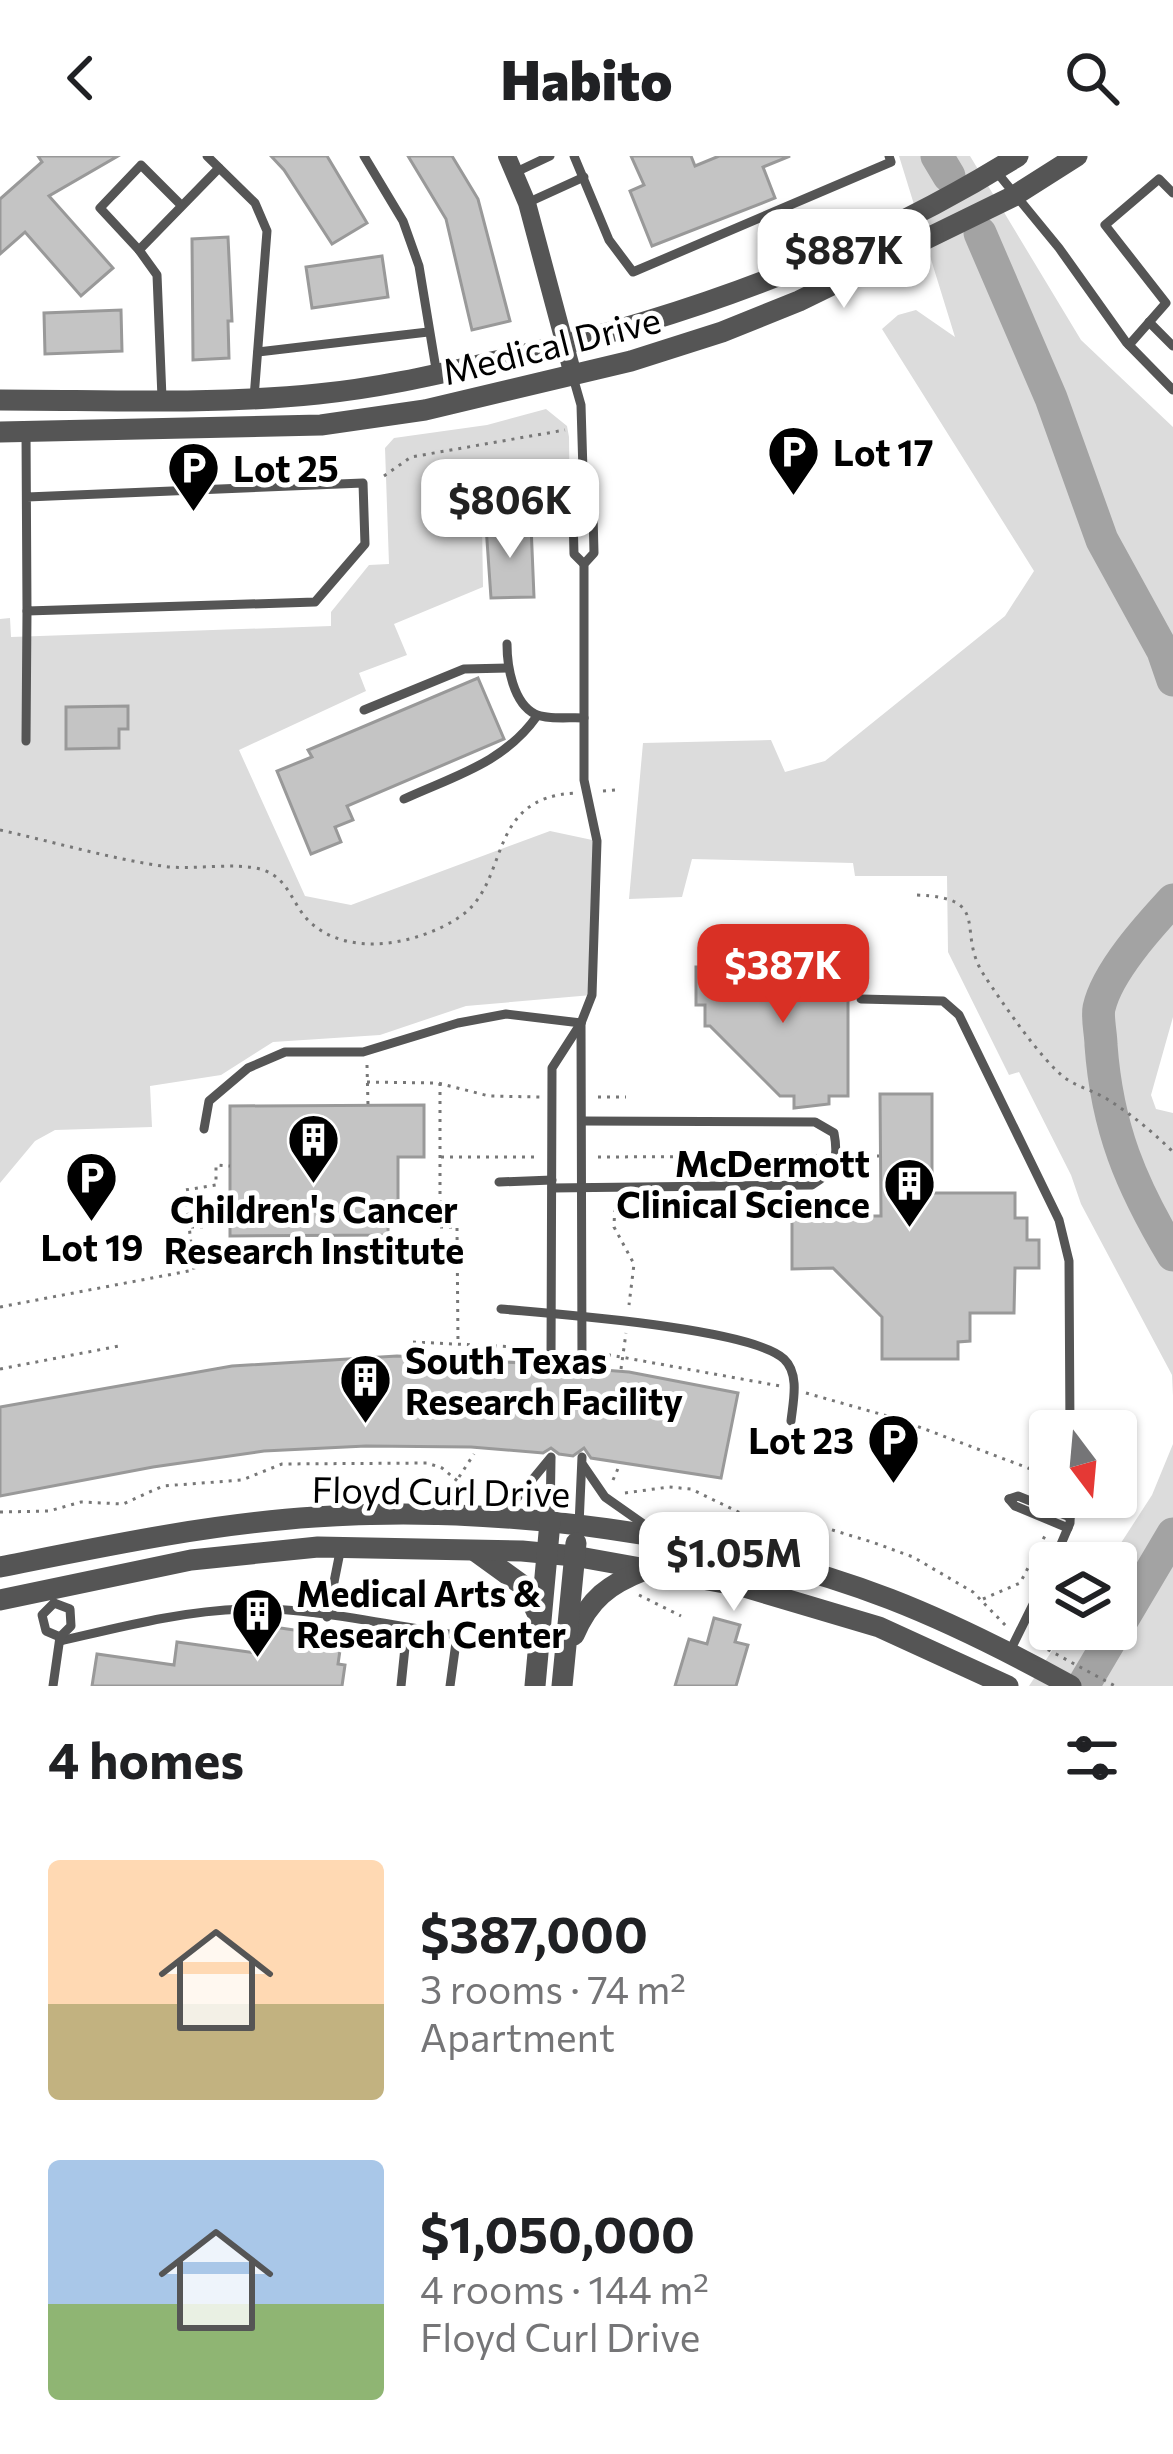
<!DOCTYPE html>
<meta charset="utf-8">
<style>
:root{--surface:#fff;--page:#f2f2f2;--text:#202124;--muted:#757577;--accent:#d93025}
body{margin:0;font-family:Commissioner,sans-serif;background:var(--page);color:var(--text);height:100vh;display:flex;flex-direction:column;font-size:45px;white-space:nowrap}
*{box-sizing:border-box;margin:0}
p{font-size:39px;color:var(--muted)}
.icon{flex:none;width:66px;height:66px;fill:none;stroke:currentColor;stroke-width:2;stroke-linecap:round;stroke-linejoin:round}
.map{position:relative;height:1530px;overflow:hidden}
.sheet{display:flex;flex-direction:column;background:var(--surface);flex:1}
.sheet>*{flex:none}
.needle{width:78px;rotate:164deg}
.tools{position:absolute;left:1029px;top:1254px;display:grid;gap:24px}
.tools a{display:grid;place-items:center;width:108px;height:108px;border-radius:12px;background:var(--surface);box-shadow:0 3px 9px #0004;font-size:60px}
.price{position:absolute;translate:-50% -102px;padding:0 27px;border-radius:24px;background:#fff;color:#222;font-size:39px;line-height:78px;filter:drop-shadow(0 3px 6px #0008)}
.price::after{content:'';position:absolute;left:50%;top:72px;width:36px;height:27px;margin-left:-18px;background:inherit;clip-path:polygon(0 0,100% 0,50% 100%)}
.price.on{background:var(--accent);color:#fff}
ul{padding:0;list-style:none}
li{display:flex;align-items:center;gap:36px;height:300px;padding:0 48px}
li span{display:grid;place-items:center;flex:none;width:336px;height:240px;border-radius:12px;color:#555}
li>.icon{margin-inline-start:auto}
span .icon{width:144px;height:144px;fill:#fffc;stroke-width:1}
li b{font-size:51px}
h2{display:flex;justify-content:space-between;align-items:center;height:144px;padding:0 48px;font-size:51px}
header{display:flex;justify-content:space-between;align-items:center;height:156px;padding:0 48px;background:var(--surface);font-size:54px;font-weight:800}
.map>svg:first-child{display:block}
</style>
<header><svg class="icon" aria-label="back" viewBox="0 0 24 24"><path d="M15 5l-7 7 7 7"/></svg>Habito<svg class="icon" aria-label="search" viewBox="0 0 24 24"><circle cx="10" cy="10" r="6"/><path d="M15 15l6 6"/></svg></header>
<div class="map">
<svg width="1173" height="1530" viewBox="0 0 1173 1530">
<rect width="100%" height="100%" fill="#fff"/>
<g fill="#dcdcdc">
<polygon points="899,0 970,0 1081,184 1173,271 1173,861 1151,939 1156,953 1173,957 1173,1240 1172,1219 1081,1048 1071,1019 1019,916 1009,919 948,796 947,720 855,720 853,707 692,703 682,741 629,743 643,587 771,584 785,616 825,605 1005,460 1034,415 882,173 898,159 916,154 955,181"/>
<polygon points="546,253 567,270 569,281 570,369 482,368 483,431 394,468 407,499 359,517 366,535 239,594 305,740 351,749 550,675 597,685 592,839 466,850 380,879 273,886 221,919 150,930 152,971 55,974 35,985 0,1027 0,463 10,462 11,481 331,470 331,456 369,409 389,408 385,292 394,282 487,269"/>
<polygon points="1173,1288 1173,1530 1029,1530 1066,1473 1116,1473 1116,1407 1108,1407 1152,1339"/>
</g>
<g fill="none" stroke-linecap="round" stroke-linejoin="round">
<g stroke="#a3a3a3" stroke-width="33">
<polyline points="937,0 949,20"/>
<polyline points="980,77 1051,242 1102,384 1163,495 1173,524"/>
<path d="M 1173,744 C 1149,770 1107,816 1099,852 C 1097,862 1101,878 1101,889 C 1107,972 1131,1029 1173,1099"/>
<polyline points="1083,1530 1173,1378"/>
</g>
</g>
<g fill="#c4c4c4" stroke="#999" stroke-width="3">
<polygon points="38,0 118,0 49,40 113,112 81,140 25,76 0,98 0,43 42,6"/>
<polygon points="271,0 327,0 367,67 332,88 284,14"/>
<polygon points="408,0 452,0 478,43 510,165 472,174 446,63"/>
<polygon points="631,0 691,0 695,10 719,0 790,0 763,11 775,42 652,90 630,35 644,29"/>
<polygon points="228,81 232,165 228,165 229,202 193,204 192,83"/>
<polygon points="382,100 388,141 312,152 306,111"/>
<polygon points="121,154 122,195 45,198 44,157"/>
<polygon points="531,369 534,441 491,442 486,370"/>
<polygon points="478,522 504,583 347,650 353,664 335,671 341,686 311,698 277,615 312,601 308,594"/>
<polygon points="128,550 128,573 119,573 119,592 66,593 66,551"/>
<polygon points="696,811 816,811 817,821 848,821 848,940 829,940 829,948 794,952 794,940 780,940 710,870 705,870 705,849 696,849"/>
<polygon points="880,938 932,938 932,1037 1015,1037 1015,1062 1027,1062 1027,1084 1039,1084 1039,1112 1015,1112 1014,1157 970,1157 970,1185 958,1186 958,1203 882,1203 882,1161 833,1112 792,1113 792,1060 881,1060"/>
<polygon points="424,949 424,1001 398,1001 398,1050 388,1050 388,1079 230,1080 230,950"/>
<polygon points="397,1200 542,1208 550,1218 560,1210 573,1211 581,1221 591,1213 629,1216 738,1237 721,1322 591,1302 584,1292 573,1300 559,1298 551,1292 543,1297 471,1291 366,1290 264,1295 153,1311 0,1340 0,1251 232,1210"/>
<polygon points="714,1462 740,1469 735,1486 748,1489 736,1530 675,1530 689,1483 707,1488"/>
<polygon points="260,1469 342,1481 338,1508 345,1509 342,1530 92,1530 97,1498 174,1509 177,1486 256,1497"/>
</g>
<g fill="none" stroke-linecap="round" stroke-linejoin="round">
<g stroke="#777" stroke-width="3" stroke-dasharray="3 6" stroke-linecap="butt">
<polyline points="384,320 411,301 565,274"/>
<polyline points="603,635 616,634"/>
<path d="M 0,674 C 54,686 108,702 162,710 C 193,715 236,705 263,714 C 290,723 292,750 311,767 C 350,802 418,788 458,762 C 512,728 483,642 575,637"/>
<path d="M 917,739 C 994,742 955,775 984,819 C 1001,845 1042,905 1065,922 C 1078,931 1094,935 1107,943 C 1131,958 1153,976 1173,996"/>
<polyline points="367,909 368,949"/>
<polyline points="367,926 438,927 489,940 540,941"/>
<polyline points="440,927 440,1071 457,1071 458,1187"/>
<polyline points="598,941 626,941"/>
<polyline points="850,1000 879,1000"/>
<polyline points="441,1001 535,1001"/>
<polyline points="598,1001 823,1000"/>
<polyline points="615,1044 614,1071 634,1108 629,1149"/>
<polyline points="191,1071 230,1070"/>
<polyline points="0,1151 194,1114 185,1034 216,1029 216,1009 230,1010"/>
<polyline points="413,1186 537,1192"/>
<polyline points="599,1197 780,1230"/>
<polyline points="0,1213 119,1190"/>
<polyline points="621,1213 626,1177"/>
<polyline points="806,1237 898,1263 1036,1315 1050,1335"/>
<polyline points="459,1321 474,1298"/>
<polyline points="613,1324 620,1308"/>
<polyline points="625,1337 669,1331 691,1333 757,1365 806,1366 872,1386 913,1401 973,1436 1008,1472"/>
<polyline points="0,1356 49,1355 81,1346 123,1348 163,1330 242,1324 282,1308 427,1307 442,1312 467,1333"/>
<polyline points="639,1439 681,1460"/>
<polyline points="983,1443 1020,1427 1047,1376"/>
<polyline points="1032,1485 1115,1530"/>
</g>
<g stroke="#555" stroke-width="9">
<polyline points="207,0 255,47 267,75 254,242"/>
<polyline points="364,0 403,65 419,110 437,219"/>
<polyline points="574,0 609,84 633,116 891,6 889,0"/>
<polyline points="995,14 1059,92 1126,186 1173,234"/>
<polyline points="514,17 550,0"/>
<polyline points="527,47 584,21"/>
<polyline points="181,49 141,9 100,52 139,94 219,12"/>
<polyline points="139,94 157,119 162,242"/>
<polyline points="1149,166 1173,190"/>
<polyline points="1129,189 1166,147 1105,69 1159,23 1173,37"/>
<polyline points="258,196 428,176"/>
<polyline points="26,276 27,455 315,446 365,388 363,327 27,341"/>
<polyline points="584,349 573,359 574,398 584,408"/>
<path d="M 507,488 C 507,510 513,547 535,558 C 547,564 570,561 584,562"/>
<polyline points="364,554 464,513 508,512"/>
<polyline points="26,585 27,455"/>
<path d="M 404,643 C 454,620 504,607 537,560"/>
<polyline points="861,843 943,845 959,859 1059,1064 1069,1105 1070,1275"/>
<polyline points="581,867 582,1212"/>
<polyline points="204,973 209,945 248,912 285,896 363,896 458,867 506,858 581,867"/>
<polyline points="499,1026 552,1024"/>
<path d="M 552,1032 L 812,1029 C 835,1015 839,1003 834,977 L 815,966 L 583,965"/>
<path d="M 501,1153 C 554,1158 751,1172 784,1203 C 800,1218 793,1246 791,1265"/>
<polyline points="551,1209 552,912 581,867 592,839 597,685 584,624 584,408 594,397 593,358 584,349 581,249 573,221"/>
<polyline points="583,1309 605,1341 652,1374"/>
<polyline points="1009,1343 1015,1350 1068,1372"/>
<polyline points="1009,1343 1018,1340 1070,1361"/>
<polyline points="488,1355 518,1341 551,1301"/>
<polyline points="550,1364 551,1303"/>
<polyline points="579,1369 582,1301"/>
<polyline points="1053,1407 1070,1367 1071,1341"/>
<polyline points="54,1447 42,1459 46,1475 60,1481"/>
<polyline points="327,1461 341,1391"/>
<path d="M 60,1485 C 121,1471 181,1455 244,1453 C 306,1450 393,1470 457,1479 L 450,1530"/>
<polyline points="1009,1497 1050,1414"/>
<polyline points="53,1530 60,1481 71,1470 70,1453 54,1447"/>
<polyline points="401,1530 407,1472"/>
</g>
<polyline stroke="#555" stroke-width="18" points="507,0 527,47 573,219"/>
<g stroke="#555" stroke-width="21">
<path d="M 0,244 C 105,244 213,249 318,238 C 381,232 443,217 505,203 C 684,162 862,98 1018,0"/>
<polyline points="0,276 321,269 425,254 631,205 722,176 799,145 1014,40 1077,0"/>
<polyline points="475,1395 525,1431 539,1461"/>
<path d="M 0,1411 C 105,1390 209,1368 315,1361 C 497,1348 720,1378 890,1443 C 952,1467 1013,1498 1071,1530"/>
<polyline points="0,1444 191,1404 318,1391 522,1395 574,1400 741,1430 879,1471 1008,1530"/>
<path d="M 574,1479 C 589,1443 609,1428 645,1414"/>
<polyline points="535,1530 550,1366"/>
<polyline points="562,1530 576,1387"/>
</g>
</g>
<defs>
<symbol id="parking-pin" viewBox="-11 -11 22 30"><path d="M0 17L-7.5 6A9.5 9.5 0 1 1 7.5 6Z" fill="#000" stroke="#fff"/><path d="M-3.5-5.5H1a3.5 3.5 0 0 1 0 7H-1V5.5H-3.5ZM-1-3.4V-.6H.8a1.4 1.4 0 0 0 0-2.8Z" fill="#fff"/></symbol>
<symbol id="building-pin" viewBox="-11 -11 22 30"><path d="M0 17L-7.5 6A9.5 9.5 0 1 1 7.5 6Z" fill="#000" stroke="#fff"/><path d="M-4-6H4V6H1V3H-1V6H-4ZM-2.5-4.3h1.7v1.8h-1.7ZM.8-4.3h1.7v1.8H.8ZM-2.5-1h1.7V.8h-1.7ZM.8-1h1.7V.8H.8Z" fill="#fff"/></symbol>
</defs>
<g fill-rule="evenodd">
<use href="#parking-pin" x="764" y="266" width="59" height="81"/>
<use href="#parking-pin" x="164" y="282" width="59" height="81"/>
<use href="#building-pin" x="284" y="954" width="59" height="81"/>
<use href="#parking-pin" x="62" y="992" width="59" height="81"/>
<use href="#building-pin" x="880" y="998" width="59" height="81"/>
<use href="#building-pin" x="336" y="1194" width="59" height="81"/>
<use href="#parking-pin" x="864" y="1254" width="59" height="81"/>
<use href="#building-pin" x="228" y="1428" width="59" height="81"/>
</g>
<g text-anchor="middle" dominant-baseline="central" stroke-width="10" stroke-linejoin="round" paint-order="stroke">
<g font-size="36" fill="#000" stroke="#fff">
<text transform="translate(551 188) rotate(-14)">Medical Drive</text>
<text transform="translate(441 1334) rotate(1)">Floyd Curl Drive</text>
</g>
<g font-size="36" font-weight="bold" fill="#000" stroke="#fff" text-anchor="start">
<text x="833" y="295">Lot 17</text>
<text x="233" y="311">Lot 25</text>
<text x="870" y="1006" text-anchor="end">McDermott<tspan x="870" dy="41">Clinical Science</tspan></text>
<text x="314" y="1052" text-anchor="middle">Children's Cancer<tspan x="314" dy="41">Research Institute</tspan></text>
<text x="92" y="1090" text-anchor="middle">Lot 19</text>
<text x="405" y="1203">South Texas<tspan x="405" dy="41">Research Facility</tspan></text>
<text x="854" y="1283" text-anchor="end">Lot 23</text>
<text x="296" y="1436">Medical Arts &amp;<tspan x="296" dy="41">Research Center</tspan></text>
</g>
</g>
</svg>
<div class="tools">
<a><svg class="needle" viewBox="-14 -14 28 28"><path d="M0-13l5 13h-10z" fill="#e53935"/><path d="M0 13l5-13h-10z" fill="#757577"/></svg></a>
<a><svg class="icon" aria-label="layers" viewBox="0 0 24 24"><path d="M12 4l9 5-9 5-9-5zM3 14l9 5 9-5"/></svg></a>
</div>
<b class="price" style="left:844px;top:155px">$887K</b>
<b class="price" style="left:510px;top:405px">$806K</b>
<b class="price on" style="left:783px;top:870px">$387K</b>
<b class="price" style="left:734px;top:1458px">$1.05M</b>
</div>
<section class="sheet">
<h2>4 homes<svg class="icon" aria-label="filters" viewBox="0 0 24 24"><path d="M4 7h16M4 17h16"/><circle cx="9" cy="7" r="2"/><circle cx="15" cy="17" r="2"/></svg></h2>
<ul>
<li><span style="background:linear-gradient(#ffd9b3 60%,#c2b280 0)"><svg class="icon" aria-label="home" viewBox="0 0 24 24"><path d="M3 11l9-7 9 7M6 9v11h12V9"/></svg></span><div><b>$387,000</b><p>3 rooms · 74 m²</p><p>Apartment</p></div></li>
<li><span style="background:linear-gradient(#a9c7e8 60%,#8fb573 0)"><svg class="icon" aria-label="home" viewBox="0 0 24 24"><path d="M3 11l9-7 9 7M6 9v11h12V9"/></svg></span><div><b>$1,050,000</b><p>4 rooms · 144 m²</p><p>Floyd Curl Drive</p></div></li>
</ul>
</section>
